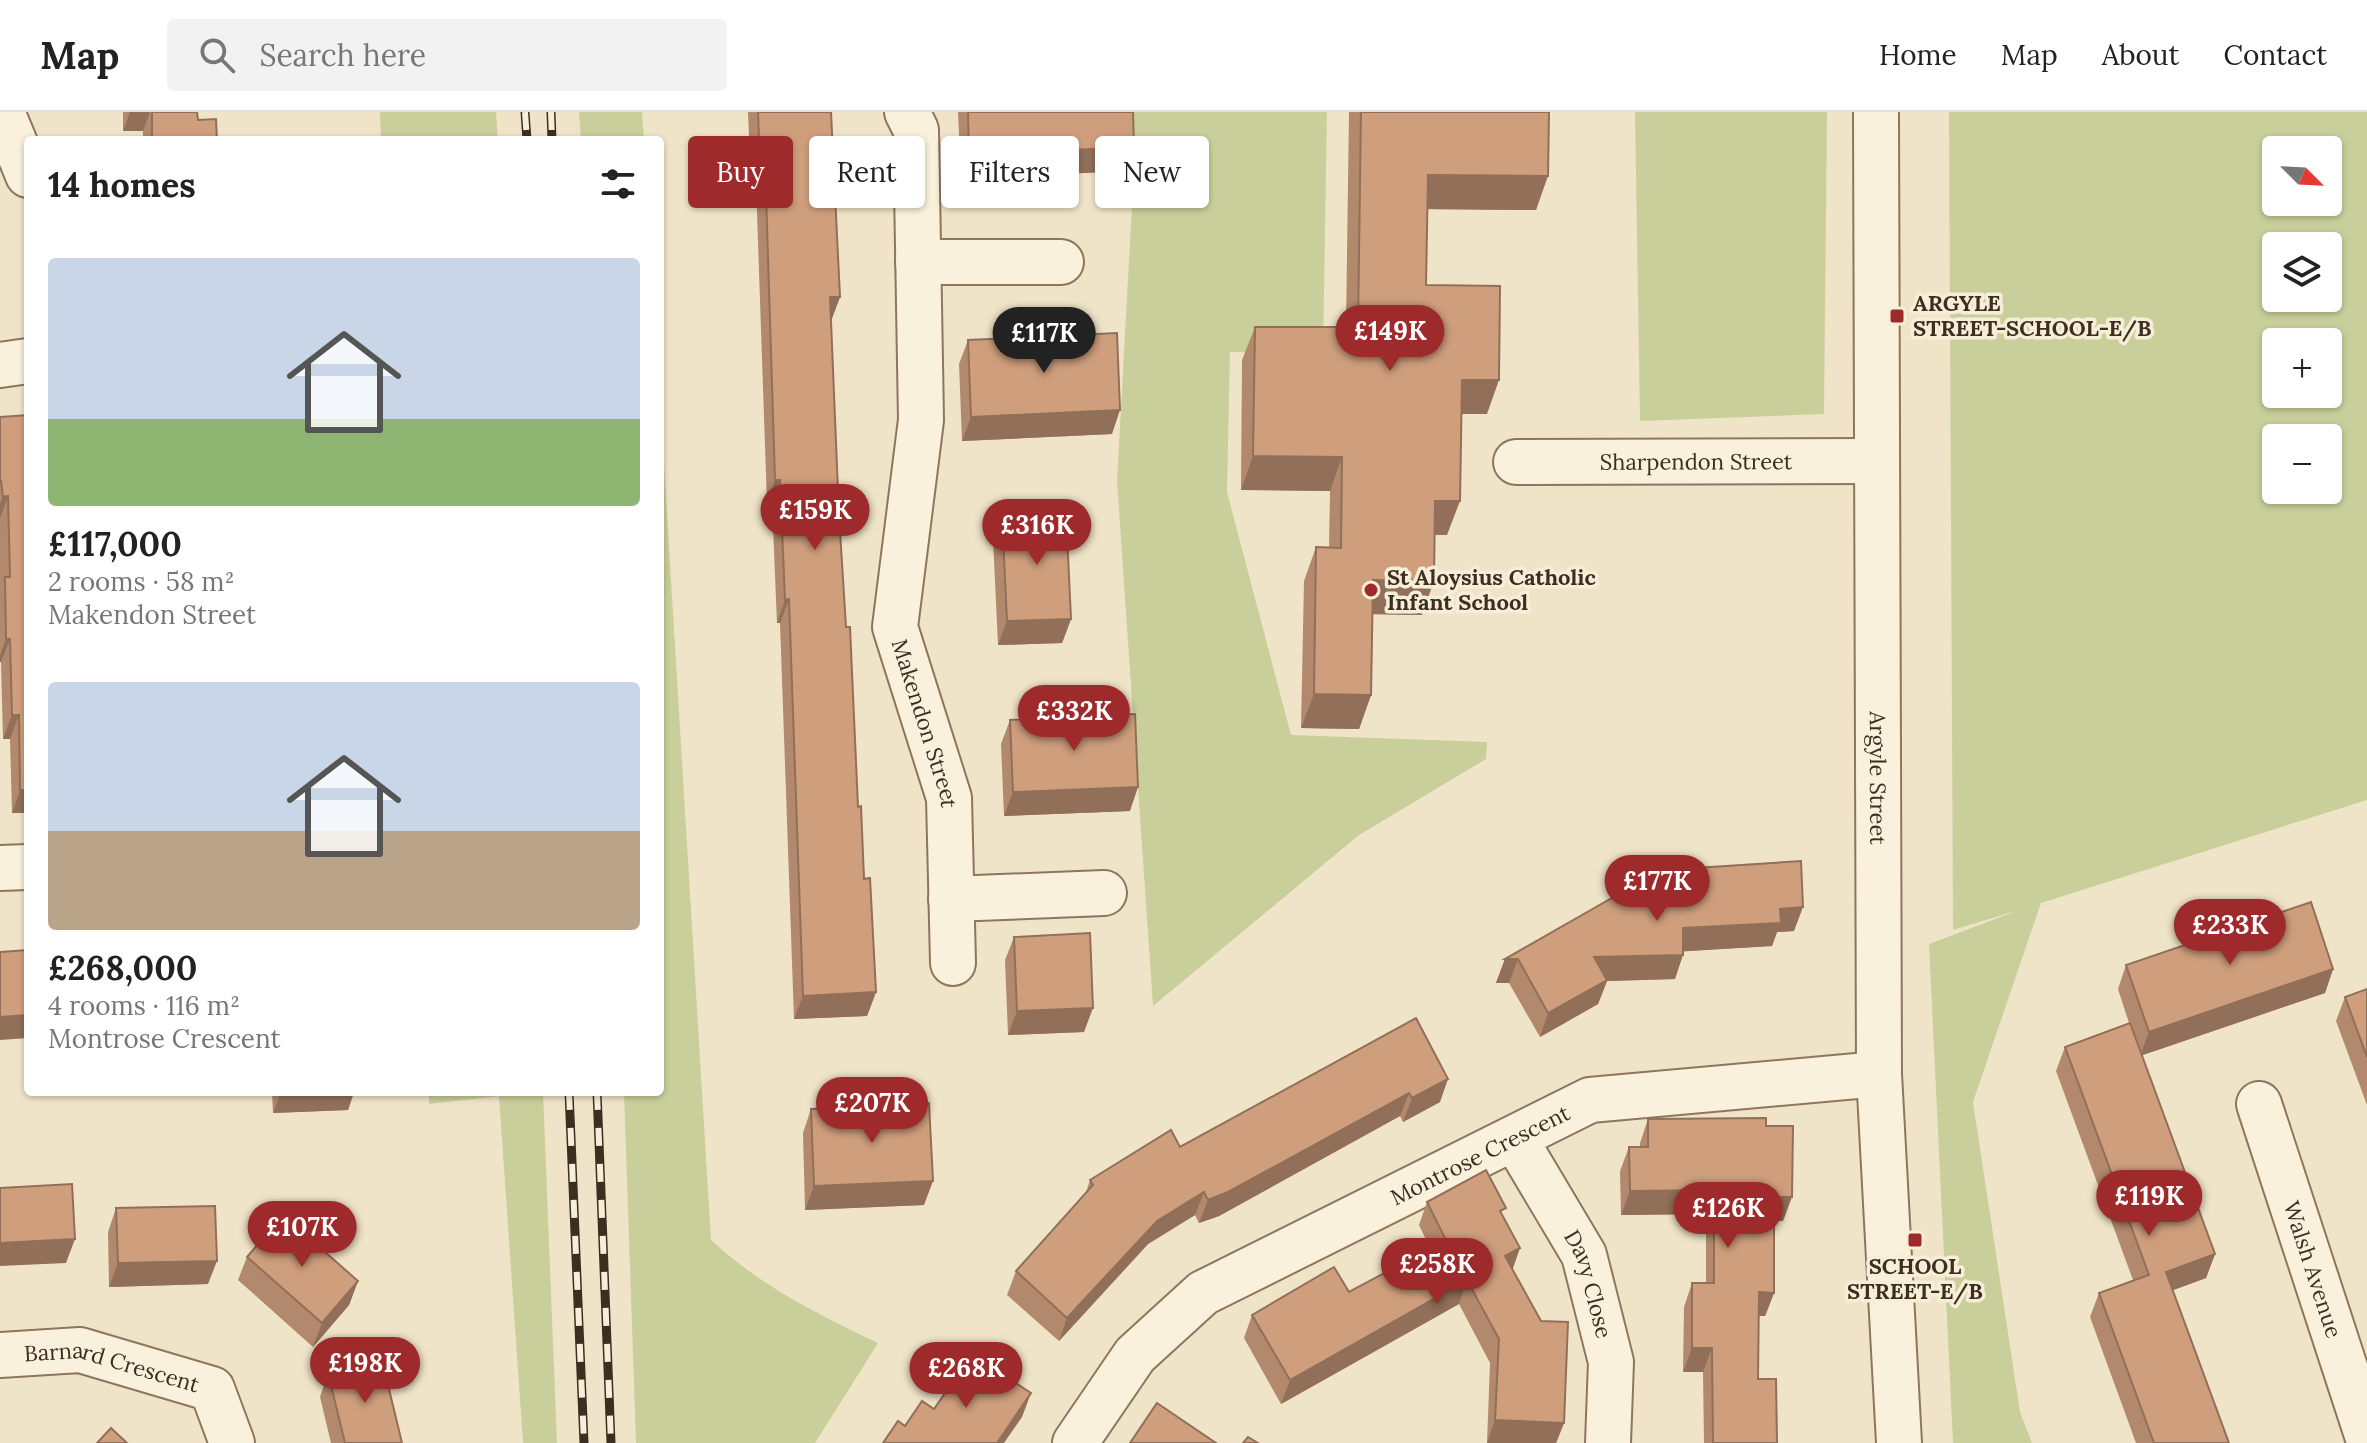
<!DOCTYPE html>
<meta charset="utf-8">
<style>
:root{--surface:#fff;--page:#f2f2f2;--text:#222;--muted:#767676;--line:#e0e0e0;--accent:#9e2a2b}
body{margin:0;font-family:Lora,serif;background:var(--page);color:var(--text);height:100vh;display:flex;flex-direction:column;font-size:30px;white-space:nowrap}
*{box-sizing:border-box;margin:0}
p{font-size:26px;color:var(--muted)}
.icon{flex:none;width:44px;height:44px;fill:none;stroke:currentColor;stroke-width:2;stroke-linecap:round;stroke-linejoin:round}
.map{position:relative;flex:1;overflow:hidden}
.details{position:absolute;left:24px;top:24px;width:640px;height:960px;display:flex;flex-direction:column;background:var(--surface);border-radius:8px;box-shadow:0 2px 6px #0004}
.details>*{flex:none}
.hud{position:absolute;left:688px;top:24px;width:760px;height:72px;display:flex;gap:16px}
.needle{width:52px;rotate:114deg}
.buttons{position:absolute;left:2262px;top:24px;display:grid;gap:16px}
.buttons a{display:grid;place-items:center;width:80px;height:80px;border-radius:8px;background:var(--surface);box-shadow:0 2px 6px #0004;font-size:40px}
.price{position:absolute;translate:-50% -68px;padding:0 18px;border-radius:28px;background:var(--accent);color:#fff;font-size:26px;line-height:52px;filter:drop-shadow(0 2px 4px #0008)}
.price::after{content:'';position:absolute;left:50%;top:48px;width:24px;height:18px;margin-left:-12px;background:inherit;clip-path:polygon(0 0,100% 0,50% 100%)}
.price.current{background:#222;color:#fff}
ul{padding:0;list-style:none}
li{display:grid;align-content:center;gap:16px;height:424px;padding:0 24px}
li span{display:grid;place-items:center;height:248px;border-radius:8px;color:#555}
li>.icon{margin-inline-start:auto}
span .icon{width:144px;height:144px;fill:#fffc;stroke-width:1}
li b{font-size:34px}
h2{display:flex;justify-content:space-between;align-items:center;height:96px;padding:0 24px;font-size:34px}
.pill{padding:0 28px;border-radius:8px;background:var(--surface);box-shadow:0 2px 6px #0004;font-size:28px;line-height:72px}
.pill.current{background:var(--accent);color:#fff}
header{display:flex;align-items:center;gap:48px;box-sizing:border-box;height:112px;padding:0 40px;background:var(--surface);border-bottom:2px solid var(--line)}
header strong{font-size:38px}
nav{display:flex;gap:44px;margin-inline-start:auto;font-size:28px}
.search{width:560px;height:72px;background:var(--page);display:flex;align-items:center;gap:20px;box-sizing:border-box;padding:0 28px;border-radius:8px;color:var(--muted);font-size:30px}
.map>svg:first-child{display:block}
</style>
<header>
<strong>Map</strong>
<div class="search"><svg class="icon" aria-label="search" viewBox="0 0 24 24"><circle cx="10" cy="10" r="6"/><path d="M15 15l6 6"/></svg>Search here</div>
<nav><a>Home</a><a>Map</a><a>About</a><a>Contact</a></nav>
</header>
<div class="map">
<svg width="2367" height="1331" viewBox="0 0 2367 1331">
<rect width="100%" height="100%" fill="#f0e4c8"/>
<g fill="#c9cf9b" fill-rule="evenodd">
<polygon points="380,0 496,0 498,28 381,28"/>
<polygon points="579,0 642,0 644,28 581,28"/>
<polygon points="1132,0 1327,0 1323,241 1230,240 1227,380 1291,623 1487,630 1486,647 1359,723 1153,894 1117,369 1133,75"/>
<polygon points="1635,0 1827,0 1824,302 1640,309"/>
<path d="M 1949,0 L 2367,0 L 2367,688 L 2041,791 L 1973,990 L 2020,1300 L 2032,1331 L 1953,1331 L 1929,832 L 2019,798 L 1953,818 ZM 2328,38 L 2328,90 L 2276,90 L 2276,38 ZM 2276,134 L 2328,134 L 2328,186 L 2276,186 ZM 2276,230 L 2328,230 L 2328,282 L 2276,282 ZM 2276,326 L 2328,326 L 2328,378 L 2276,378 Z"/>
<path d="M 660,286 L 711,1128 C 761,1174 817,1202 878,1231 L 815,1331 L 636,1331 L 624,980 L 660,980 Z"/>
<polygon points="429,980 543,980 557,1331 523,1331 499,984 429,992"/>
</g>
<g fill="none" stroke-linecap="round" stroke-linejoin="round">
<defs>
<g id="minor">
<polyline points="2,0 28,63"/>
<path id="s1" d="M 907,0 L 916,18 L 921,308 L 895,515 L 949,686 L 953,851"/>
<path id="s2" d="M 1876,0 L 1879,962 L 1899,1331"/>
<polyline points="918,150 1061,150"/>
<polyline points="0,253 28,249"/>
<path id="s3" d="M 1516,350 L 1877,349"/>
<polyline points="0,756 28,755"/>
<polyline points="951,787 1104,781"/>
<path id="s4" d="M 2259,992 L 2367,1323"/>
<path id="s5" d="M 1515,1027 L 1584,1143 L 1611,1250 L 1608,1331"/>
<path id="s6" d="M 0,1243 L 80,1238 L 212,1277 L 232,1331"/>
<path id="s7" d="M 1075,1331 L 1135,1243 L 1203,1181 L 1590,988 L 1879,962"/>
</g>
</defs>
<use href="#minor" stroke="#8d765c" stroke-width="48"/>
<use href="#minor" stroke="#faf1dc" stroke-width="44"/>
<defs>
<g id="rail">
<polyline points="525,0 527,28"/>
<polyline points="551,0 552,28"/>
<polyline points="569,980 584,1331"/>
<polyline points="597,980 611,1331"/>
</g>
</defs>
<use href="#rail" stroke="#3d2e20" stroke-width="9"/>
<use href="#rail" stroke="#f7eed8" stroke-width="6" stroke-dasharray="18" stroke-linecap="butt"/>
</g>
<g fill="#b2896c">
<polygon points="123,0 197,0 198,8 217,28 143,28 143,19 123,19"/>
<polygon points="748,0 831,0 840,185 831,209 839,403 858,695 876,880 867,904 794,907 780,511 777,511 772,391 767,392 756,72 751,73"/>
<polygon points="958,0 1133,0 1134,35 1125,59 961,67"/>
<polygon points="1349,0 1549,0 1536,98 1427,97 1426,173 1487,302 1462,302 1447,423 1435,423 1422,503 1372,502 1371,583 1359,617 1301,616 1304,469 1316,435 1329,436 1330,379 1241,378 1242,248 1255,215 1346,215"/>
<polygon points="968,228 1112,322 962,329 959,252"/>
<polygon points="28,303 28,701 12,701 10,627 3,627 1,550 0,550 0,305"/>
<polygon points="1002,403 1071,507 1062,531 998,533 993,427"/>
<polygon points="1010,608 1130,699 1004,704 1001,632"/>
<polygon points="1680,757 1794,819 1777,820 1772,834 1683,839 1675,867 1607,869 1598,892 1540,925 1509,871 1496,871 1505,847 1619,782 1624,769 1676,768"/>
<polygon points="1014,825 1084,920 1008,923 1005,848"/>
<polygon points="2126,853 2333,857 2325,881 2142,943 2215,1142 2206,1166 2173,1178 2229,1331 2136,1331 2090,1205 2099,1181 2133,1168 2056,959 2065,935 2129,911 2118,877"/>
<polygon points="2367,877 2367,993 2336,909 2345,885"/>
<polygon points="1416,906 1440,990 1403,1010 1400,1004 1219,1104 1199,1111 1195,1103 1148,1132 1059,1229 1007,1183 1016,1159 1085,1083 1090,1068 1180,1035"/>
<polygon points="272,980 354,980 348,998 273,1001"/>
<polygon points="811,997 924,1093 805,1098 803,1021"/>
<polygon points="1648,1007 1766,1014 1783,1109 1774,1109 1774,1181 1765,1204 1758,1204 1758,1267 1777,1331 1704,1331 1703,1260 1683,1260 1684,1195 1692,1171 1706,1171 1706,1102 1621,1103 1620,1059 1629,1035 1640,1035 1640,1031"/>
<polygon points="1427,1090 1503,1104 1513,1157 1564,1311 1556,1331 1487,1331 1490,1251 1459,1192 1281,1292 1244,1226 1252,1203 1349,1180 1430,1136 1419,1113"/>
<polygon points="116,1096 208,1172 109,1175 108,1120"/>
<polygon points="247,1145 358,1169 349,1193 313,1235 238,1168"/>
<polygon points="328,1261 402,1331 331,1331 320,1285"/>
</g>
<g fill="#916f58">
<polygon points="130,0 150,0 143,19 123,19"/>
<polygon points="1134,35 1125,59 961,67 969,43"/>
<polygon points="760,49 765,49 756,72 751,73"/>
<polygon points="1428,63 1548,64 1536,98 1415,97"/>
<polygon points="830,185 840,185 831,209"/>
<polygon points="1462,268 1499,268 1487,302 1450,302"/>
<polygon points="1120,298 1112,322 962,329 971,305"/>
<polygon points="1253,344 1342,345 1330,379 1241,378"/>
<polygon points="775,368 780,368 772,391 767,392"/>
<polygon points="8,384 0,406 0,392 3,385"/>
<polygon points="1435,389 1460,389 1447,423 1422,422"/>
<polygon points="1373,468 1434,469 1422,503 1361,502"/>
<polygon points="789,487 780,511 777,511 785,488"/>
<polygon points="1071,507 1062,531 998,533 1007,509"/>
<polygon points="6,527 10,527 1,550 0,550 0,544"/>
<polygon points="1314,582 1371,583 1359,617 1301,616"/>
<polygon points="12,603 19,603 10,627 3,627"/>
<polygon points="1138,675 1130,699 1004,704 1013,680"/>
<polygon points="20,678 28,678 28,701 12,701"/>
<polygon points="1803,795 1794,819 1777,820 1772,834 1674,840 1683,816 1780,797"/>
<polygon points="1683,843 1675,867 1607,869 1598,892 1540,925 1548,901 1594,845"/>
<polygon points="1505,847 1518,847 1509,871 1496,871"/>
<polygon points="2333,857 2325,881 2140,944 2149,920"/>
<polygon points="876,880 867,904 794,907 803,884"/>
<polygon points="1093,896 1084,920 1008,923 1017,899"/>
<polygon points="28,903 28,926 0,928 0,905"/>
<polygon points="1448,967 1440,990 1403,1010 1412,986"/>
<polygon points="281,980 354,980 348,998 273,1001"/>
<polygon points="1409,981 1400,1004 1219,1104 1199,1111 1208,1088"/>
<polygon points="933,1069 924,1093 805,1098 814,1074"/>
<polygon points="1714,1078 1706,1102 1621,1103 1630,1079"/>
<polygon points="1204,1080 1195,1103 1148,1132 1059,1229 1067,1206 1157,1109"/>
<polygon points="1774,1085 1792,1085 1783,1109 1766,1109"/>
<polygon points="75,1127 66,1151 0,1154 0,1131"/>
<polygon points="1520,1136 1512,1159 1505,1144"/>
<polygon points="2215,1142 2206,1166 2157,1184 2166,1160"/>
<polygon points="217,1149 208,1172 109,1175 118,1151"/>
<polygon points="1467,1168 1459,1192 1281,1292 1290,1268"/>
<polygon points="358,1169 349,1193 313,1235 322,1211"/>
<polygon points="1759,1180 1774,1181 1765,1204 1750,1204"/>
<polygon points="1692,1236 1712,1236 1703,1260 1683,1260"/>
<polygon points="1031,1281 1022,1305 1004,1331 997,1331"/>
<polygon points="1495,1308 1564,1311 1556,1331 1487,1331"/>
</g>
<g fill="#cf9f7d" stroke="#916f58" stroke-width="2">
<polygon points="152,0 197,0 198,8 216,7 217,28 152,28"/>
<polygon points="758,0 831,0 840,185 830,185 839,403 846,515 850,515 858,695 861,694 864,767 870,766 876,880 803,884 789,487 785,488 780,368 775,368 765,49 760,49"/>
<polygon points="968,0 1133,0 1134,35 969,43"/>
<polygon points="1361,0 1549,0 1548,64 1428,63 1426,173 1500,174 1499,268 1462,268 1460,389 1435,389 1434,469 1373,468 1371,583 1314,582 1316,435 1341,436 1342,345 1253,344 1255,215 1358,215"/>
<polygon points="1117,221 1120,298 971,305 968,228"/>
<polygon points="28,303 28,678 20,678 19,603 12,603 10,527 6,527 5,465 10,465 8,384 3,385 1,369 0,369 0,305"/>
<polygon points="1066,400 1071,507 1007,509 1002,403"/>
<polygon points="1135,602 1138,675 1013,680 1010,608"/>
<polygon points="1801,749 1803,795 1780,797 1781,811 1683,816 1683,843 1594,845 1607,868 1548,901 1518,847 1505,847 1624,779 1624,769 1681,768 1680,757"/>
<polygon points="2311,790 2333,857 2149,920 2126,853"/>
<polygon points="1090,821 1093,896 1017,899 1014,825"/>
<polygon points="28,838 28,903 0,905 0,840"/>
<polygon points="2367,877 2367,945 2345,885"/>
<polygon points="1416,906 1448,967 1412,986 1409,981 1228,1080 1208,1088 1204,1080 1157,1109 1067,1206 1016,1159 1093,1073 1090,1068 1171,1018 1180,1035"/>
<polygon points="2130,911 2215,1142 2166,1160 2229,1331 2154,1331 2099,1181 2149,1163 2065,935"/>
<polygon points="929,991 933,1069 814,1074 811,997"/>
<polygon points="1766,1006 1766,1014 1793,1014 1792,1085 1774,1085 1774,1181 1759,1180 1758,1267 1776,1267 1777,1331 1713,1331 1712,1236 1692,1236 1692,1171 1714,1171 1714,1078 1630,1079 1629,1035 1648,1035 1648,1007"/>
<polygon points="1486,1058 1506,1096 1500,1099 1520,1136 1505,1144 1541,1209 1568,1210 1564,1311 1495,1308 1499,1227 1467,1168 1290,1268 1252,1203 1334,1155 1349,1180 1446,1128 1427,1090"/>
<polygon points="72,1072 75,1127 0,1131 0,1076"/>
<polygon points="215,1094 217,1149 118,1151 116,1096"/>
<polygon points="283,1103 358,1169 322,1211 247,1145"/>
<polygon points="972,1242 1031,1281 997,1331 883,1331 898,1309 905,1314 922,1289 934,1297"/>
<polygon points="382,1248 402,1331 345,1331 328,1261"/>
<polygon points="1157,1291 1216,1331 1130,1331"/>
<polygon points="111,1316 127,1331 97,1331"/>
<polygon points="1248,1325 1258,1331 1243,1331"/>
</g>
<g fill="#9e2a2b" stroke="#f7eed8" stroke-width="3">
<rect x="1889" y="196" width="16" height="16" rx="4"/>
<circle cx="1371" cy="478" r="8"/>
<rect x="1907" y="1120" width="16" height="16" rx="4"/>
</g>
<g text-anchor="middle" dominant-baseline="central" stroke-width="7" stroke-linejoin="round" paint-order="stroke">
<g font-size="22" font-weight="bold" fill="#3d2e20" stroke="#f7eed8" text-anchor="start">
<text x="1913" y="191">ARGYLE<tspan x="1913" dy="25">STREET-SCHOOL-E/B</tspan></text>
<text x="1387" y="465">St Aloysius Catholic<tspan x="1387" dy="25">Infant School</tspan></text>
<text x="1915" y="1154" text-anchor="middle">SCHOOL<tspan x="1915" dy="25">STREET-E/B</tspan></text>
</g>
<g font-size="22" fill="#3d2e20" stroke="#f7eed8">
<text stroke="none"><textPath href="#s3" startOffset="180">Sharpendon Street</textPath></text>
<text stroke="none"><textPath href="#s1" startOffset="620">Makendon Street</textPath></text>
<text stroke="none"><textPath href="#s2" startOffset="666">Argyle Street</textPath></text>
<text stroke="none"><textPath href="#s7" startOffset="508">Montrose Crescent</textPath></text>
<text stroke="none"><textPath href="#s4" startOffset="174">Walsh Avenue</textPath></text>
<text stroke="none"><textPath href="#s5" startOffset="164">Davy Close</textPath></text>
<text stroke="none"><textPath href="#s6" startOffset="114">Barnard Crescent</textPath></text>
</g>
</g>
</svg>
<div class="buttons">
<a><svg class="needle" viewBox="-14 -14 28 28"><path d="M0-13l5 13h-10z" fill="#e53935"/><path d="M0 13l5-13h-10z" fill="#767676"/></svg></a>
<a><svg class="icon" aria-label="layers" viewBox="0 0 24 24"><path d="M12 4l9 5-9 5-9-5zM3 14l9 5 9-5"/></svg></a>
<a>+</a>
<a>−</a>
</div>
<b class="price" style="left:1390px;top:261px">£149K</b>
<b class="price current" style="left:1044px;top:263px">£117K</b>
<b class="price" style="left:815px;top:440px">£159K</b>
<b class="price" style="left:1037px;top:455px">£316K</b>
<b class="price" style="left:1074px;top:641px">£332K</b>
<b class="price" style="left:1657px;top:811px">£177K</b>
<b class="price" style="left:2230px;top:855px">£233K</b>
<b class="price" style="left:872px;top:1033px">£207K</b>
<b class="price" style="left:2149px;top:1126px">£119K</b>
<b class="price" style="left:1728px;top:1138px">£126K</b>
<b class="price" style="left:302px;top:1157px">£107K</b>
<b class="price" style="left:1437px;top:1194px">£258K</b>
<b class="price" style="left:365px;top:1293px">£198K</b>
<b class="price" style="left:966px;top:1298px">£268K</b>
<div class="hud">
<a class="pill current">Buy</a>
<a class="pill">Rent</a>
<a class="pill">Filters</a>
<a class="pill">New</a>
</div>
<section class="details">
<h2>14 homes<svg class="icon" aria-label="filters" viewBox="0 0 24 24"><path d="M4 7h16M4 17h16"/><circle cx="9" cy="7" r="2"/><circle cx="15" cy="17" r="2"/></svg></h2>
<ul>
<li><span style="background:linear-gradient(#c9d6e8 65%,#8fb573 0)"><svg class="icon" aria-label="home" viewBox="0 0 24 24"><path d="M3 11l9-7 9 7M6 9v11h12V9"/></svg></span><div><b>£117,000</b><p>2 rooms · 58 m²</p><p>Makendon Street</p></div></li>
<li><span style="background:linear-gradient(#c9d6e8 60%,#b9a48a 0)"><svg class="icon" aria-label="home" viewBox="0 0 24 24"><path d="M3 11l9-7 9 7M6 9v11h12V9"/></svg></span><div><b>£268,000</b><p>4 rooms · 116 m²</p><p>Montrose Crescent</p></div></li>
</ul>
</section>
</div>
